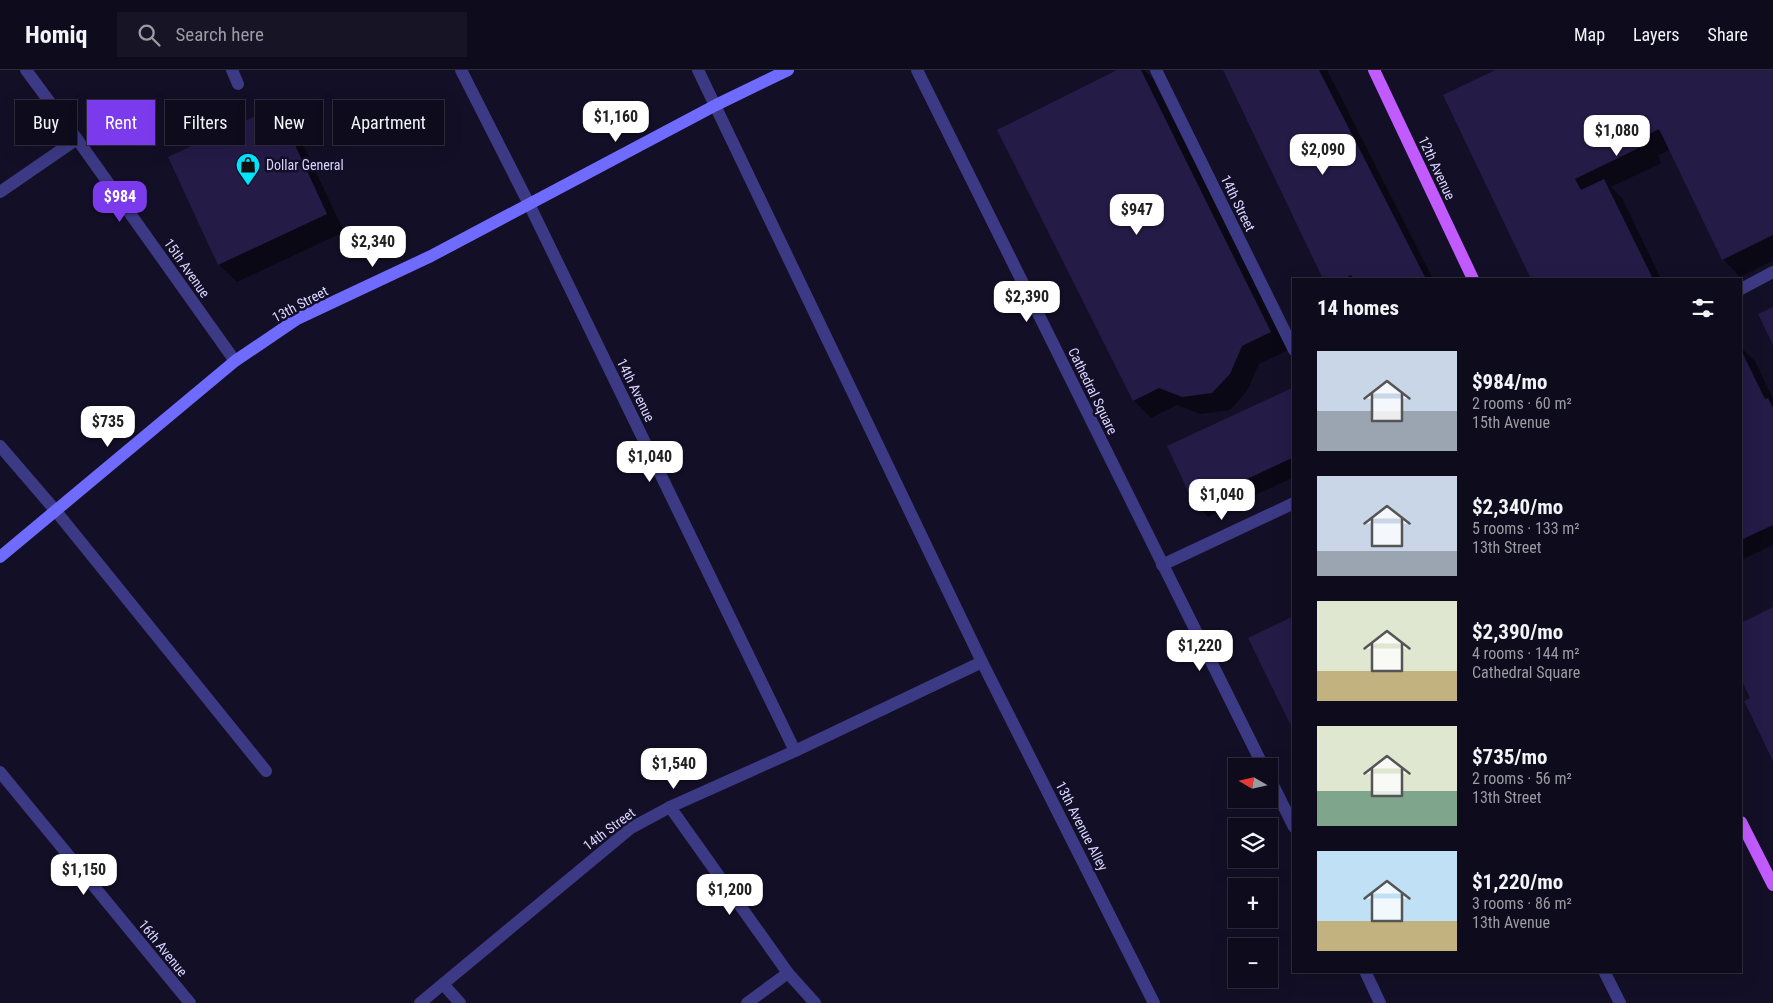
<!DOCTYPE html>
<meta charset="utf-8">
<style>
:root{--surface:#0e0b1c;--page:#171425;--text:#f1f3f6;--muted:#9b9ba3;--line:#2e2b3b;--accent:#7c3aed}
body{margin:0;font-family:"Roboto Condensed",sans-serif;background:var(--page);color:var(--text);height:100vh;display:flex;flex-direction:column;font-size:19px;white-space:nowrap}
*{box-sizing:border-box;margin:0}
p{font-size:16px;color:var(--muted)}
.icon{flex:none;width:28px;height:28px;fill:none;stroke:currentColor;stroke-width:2;stroke-linecap:round;stroke-linejoin:round}
.map{position:relative;flex:1;overflow:hidden}
.panel{position:absolute;left:1292px;top:208px;width:450px;height:695px;display:flex;flex-direction:column;background:var(--surface);border-radius:0px;box-shadow:0 5px 20px #0002,0 0 0 1px var(--line)}
.panel>*{flex:none}
.hud{position:absolute;left:15px;top:30px;width:475px;height:45px;display:flex;gap:10px}
.needle{width:32px;rotate:279deg}
.controls{position:absolute;left:1228px;top:688px;display:grid;gap:10px}
.controls a{display:grid;place-items:center;width:50px;height:50px;border-radius:0px;background:var(--surface);box-shadow:0 5px 20px #0002,0 0 0 1px var(--line);font-size:25px}
.price{position:absolute;translate:-50% -42px;padding:0 11px;border-radius:10px;background:#fff;color:#222;font-size:16px;line-height:32px;filter:drop-shadow(0 1px 2px #0008)}
.price::after{content:'';position:absolute;left:50%;top:30px;width:15px;height:11px;margin-left:-8px;background:inherit;clip-path:polygon(0 0,100% 0,50% 100%)}
.price.on{background:var(--accent);color:#fff}
ul{padding:0;list-style:none}
li{display:flex;align-items:center;gap:15px;height:125px;padding:0 25px}
li span{display:grid;place-items:center;flex:none;width:140px;height:100px;border-radius:0px;color:#555}
li>.icon{margin-inline-start:auto}
span .icon{width:60px;height:60px;fill:#fffc;stroke-width:1}
li b{font-size:21px}
h2{display:flex;justify-content:space-between;align-items:center;height:60px;padding:0 25px;font-size:21px}
.chip{padding:0 18px;border-radius:0px;background:var(--surface);box-shadow:0 5px 20px #0002,0 0 0 1px var(--line);font-size:18px;line-height:45px}
.chip.on{background:var(--accent);color:#fff}
header{display:flex;align-items:center;gap:30px;box-sizing:border-box;height:70px;padding:0 25px;background:var(--surface);border-bottom:1px solid var(--line)}
header strong{font-size:24px}
nav{display:flex;gap:28px;margin-inline-start:auto;font-size:18px}
.search{width:350px;height:45px;background:var(--page);display:flex;align-items:center;gap:12px;box-sizing:border-box;padding:0 18px;border-radius:0px;color:var(--muted);font-size:19px}
.map>svg:first-child{display:block}
</style>
<header>
<strong>Homiq</strong>
<div class="search"><svg class="icon" aria-label="search" viewBox="0 0 24 24"><circle cx="10" cy="10" r="6"/><path d="M15 15l6 6"/></svg>Search here</div>
<nav><a>Map</a><a>Layers</a><a>Share</a></nav>
</header>
<div class="map">
<svg width="1773" height="933" viewBox="0 0 1773 933">
<rect width="100%" height="100%" fill="#130f26"/>
<g fill="#0007">
<polygon points="1120,0 1144,0 1153,9 1288,280 1259,294 1247,321 1230,340 1200,344 1177,335 1151,348 1134,331 999,61"/>
<polygon points="1225,0 1327,0 1433,209 1324,209"/>
<polygon points="1498,0 1773,0 1773,191 1740,207 1723,189 1670,80 1658,85 1661,93 1611,117 1622,128 1661,209 1533,209"/>
<polygon points="277,37 294,55 344,162 237,212 219,195 170,88"/>
<polygon points="1741,278 1755,291 1773,329 1773,475 1741,490"/>
<polygon points="1294,318 1294,407 1208,447 1195,433"/>
</g>
<g fill="#241b47">
<polygon points="1117,0 1141,0 1271,262 1242,276 1230,304 1212,323 1182,327 1159,318 1133,331 997,60"/>
<polygon points="1223,0 1319,0 1426,209 1353,209 1351,205 1344,209 1323,209"/>
<polygon points="1495,0 1773,0 1773,165 1722,190 1659,59 1642,68 1645,75 1575,109 1581,120 1604,109 1653,209 1531,209 1443,25"/>
<polygon points="277,36 327,144 218,195 168,87"/>
<polygon points="1773,237 1773,275 1758,244"/>
<polygon points="1741,280 1765,329 1768,328 1773,338 1773,455 1741,470"/>
<polygon points="1294,317 1294,387 1194,434 1167,376"/>
<polygon points="1773,537 1773,691 1744,631 1750,628 1741,609 1741,553"/>
<polygon points="1294,546 1294,662 1248,568"/>
</g>
<g fill="none" stroke-linecap="round" stroke-linejoin="round">
<g stroke="#3d3a85" stroke-width="12">
<polyline points="232,0 238,14"/>
<polyline points="698,0 982,592 1154,933"/>
<polyline points="0,122 77,69"/>
<polyline points="0,376 55,440 266,701"/>
<polyline points="443,914 460,933"/>
</g>
<g stroke="#3d3a85" stroke-width="12">
<polyline points="26,0 77,69 235,291"/>
<polyline points="461,0 529,134 795,681"/>
<polyline points="917,0 1263,696"/>
<polyline points="1156,0 1294,280"/>
<polyline points="1741,219 1773,202"/>
<polyline points="1162,495 1294,433"/>
<polyline points="0,702 190,933"/>
<polyline points="1269,707 1294,757"/>
<polyline points="670,737 788,903 815,933"/>
<polyline points="1365,901 1380,933"/>
<polyline points="1604,901 1620,933"/>
<polyline points="420,933 631,758 670,737 795,681 982,592"/>
<polyline points="747,933 788,903"/>
</g>
<polyline stroke="#6f6bff" stroke-width="12" points="0,487 235,291 297,249 431,186 716,35 788,0"/>
<g stroke="#c25bff" stroke-width="12">
<polyline points="1374,0 1473,209"/>
<polyline points="1741,752 1773,815"/>
</g>
</g>
<defs>
<symbol id="shop-pin" viewBox="-11 -11 22 30"><path d="M0 17L-7.5 6A9.5 9.5 0 1 1 7.5 6Z" fill="#00e5ff" stroke="#130f26"/><path d="M-5-2.5h2.3a2.7 3.5 0 0 1 5.4 0H5L5.5 6h-11ZM-1.5-2.5h3a1.5 2.3 0 0 0-3 0Z" fill="#111"/></symbol>
</defs>
<g fill-rule="evenodd">
<use href="#shop-pin" x="234" y="81" width="28" height="38"/>
</g>
<g text-anchor="middle" dominant-baseline="central" stroke-width="5" stroke-linejoin="round" paint-order="stroke">
<g font-size="14" fill="#d9d4ff" stroke="#130f26" text-anchor="start">
<text x="266" y="95">Dollar General</text>
</g>
<g font-size="14" fill="#d9d4ff" stroke="#130f26">
<text transform="translate(1437 98) rotate(65)">12th Avenue</text>
<text transform="translate(1238 133) rotate(64)">14th Street</text>
<text transform="translate(187 198) rotate(55)">15th Avenue</text>
<text transform="translate(300 234) rotate(-28)">13th Street</text>
<text transform="translate(636 320) rotate(64)">14th Avenue</text>
<text transform="translate(1093 321) rotate(64)">Cathedral Square</text>
<text transform="translate(1082 756) rotate(63)">13th Avenue Alley</text>
<text transform="translate(609 759) rotate(-37)">14th Street</text>
<text transform="translate(163 878) rotate(51)">16th Avenue</text>
</g>
</g>
</svg>
<div class="controls">
<a><svg class="needle" viewBox="-14 -14 28 28"><path d="M0-13l5 13h-10z" fill="#e53935"/><path d="M0 13l5-13h-10z" fill="#9b9ba3"/></svg></a>
<a><svg class="icon" aria-label="layers" viewBox="0 0 24 24"><path d="M12 4l9 5-9 5-9-5zM3 14l9 5 9-5"/></svg></a>
<a>+</a>
<a>−</a>
</div>
<b class="price" style="left:616px;top:73px">$1,160</b>
<b class="price" style="left:1617px;top:87px">$1,080</b>
<b class="price" style="left:1323px;top:106px">$2,090</b>
<b class="price on" style="left:120px;top:153px">$984</b>
<b class="price" style="left:1137px;top:166px">$947</b>
<b class="price" style="left:373px;top:198px">$2,340</b>
<b class="price" style="left:1027px;top:253px">$2,390</b>
<b class="price" style="left:108px;top:378px">$735</b>
<b class="price" style="left:650px;top:413px">$1,040</b>
<b class="price" style="left:1222px;top:451px">$1,040</b>
<b class="price" style="left:1200px;top:602px">$1,220</b>
<b class="price" style="left:674px;top:720px">$1,540</b>
<b class="price" style="left:84px;top:826px">$1,150</b>
<b class="price" style="left:730px;top:846px">$1,200</b>
<div class="hud">
<a class="chip">Buy</a>
<a class="chip on">Rent</a>
<a class="chip">Filters</a>
<a class="chip">New</a>
<a class="chip">Apartment</a>
</div>
<section class="panel">
<h2>14 homes<svg class="icon" aria-label="filters" viewBox="0 0 24 24"><path d="M4 7h16M4 17h16"/><circle cx="9" cy="7" r="2"/><circle cx="15" cy="17" r="2"/></svg></h2>
<ul>
<li><span style="background:linear-gradient(#c9d6e8 60%,#9aa5b1 0)"><svg class="icon" aria-label="home" viewBox="0 0 24 24"><path d="M3 11l9-7 9 7M6 9v11h12V9"/></svg></span><div><b>$984/mo</b><p>2 rooms · 60 m²</p><p>15th Avenue</p></div></li>
<li><span style="background:linear-gradient(#c9d6e8 75%,#9aa5b1 0)"><svg class="icon" aria-label="home" viewBox="0 0 24 24"><path d="M3 11l9-7 9 7M6 9v11h12V9"/></svg></span><div><b>$2,340/mo</b><p>5 rooms · 133 m²</p><p>13th Street</p></div></li>
<li><span style="background:linear-gradient(#dfe7d0 70%,#c2b280 0)"><svg class="icon" aria-label="home" viewBox="0 0 24 24"><path d="M3 11l9-7 9 7M6 9v11h12V9"/></svg></span><div><b>$2,390/mo</b><p>4 rooms · 144 m²</p><p>Cathedral Square</p></div></li>
<li><span style="background:linear-gradient(#dfe7d0 65%,#7fa58c 0)"><svg class="icon" aria-label="home" viewBox="0 0 24 24"><path d="M3 11l9-7 9 7M6 9v11h12V9"/></svg></span><div><b>$735/mo</b><p>2 rooms · 56 m²</p><p>13th Street</p></div></li>
<li><span style="background:linear-gradient(#bfe0f5 70%,#c2b280 0)"><svg class="icon" aria-label="home" viewBox="0 0 24 24"><path d="M3 11l9-7 9 7M6 9v11h12V9"/></svg></span><div><b>$1,220/mo</b><p>3 rooms · 86 m²</p><p>13th Avenue</p></div></li>
</ul>
</section>
</div>
